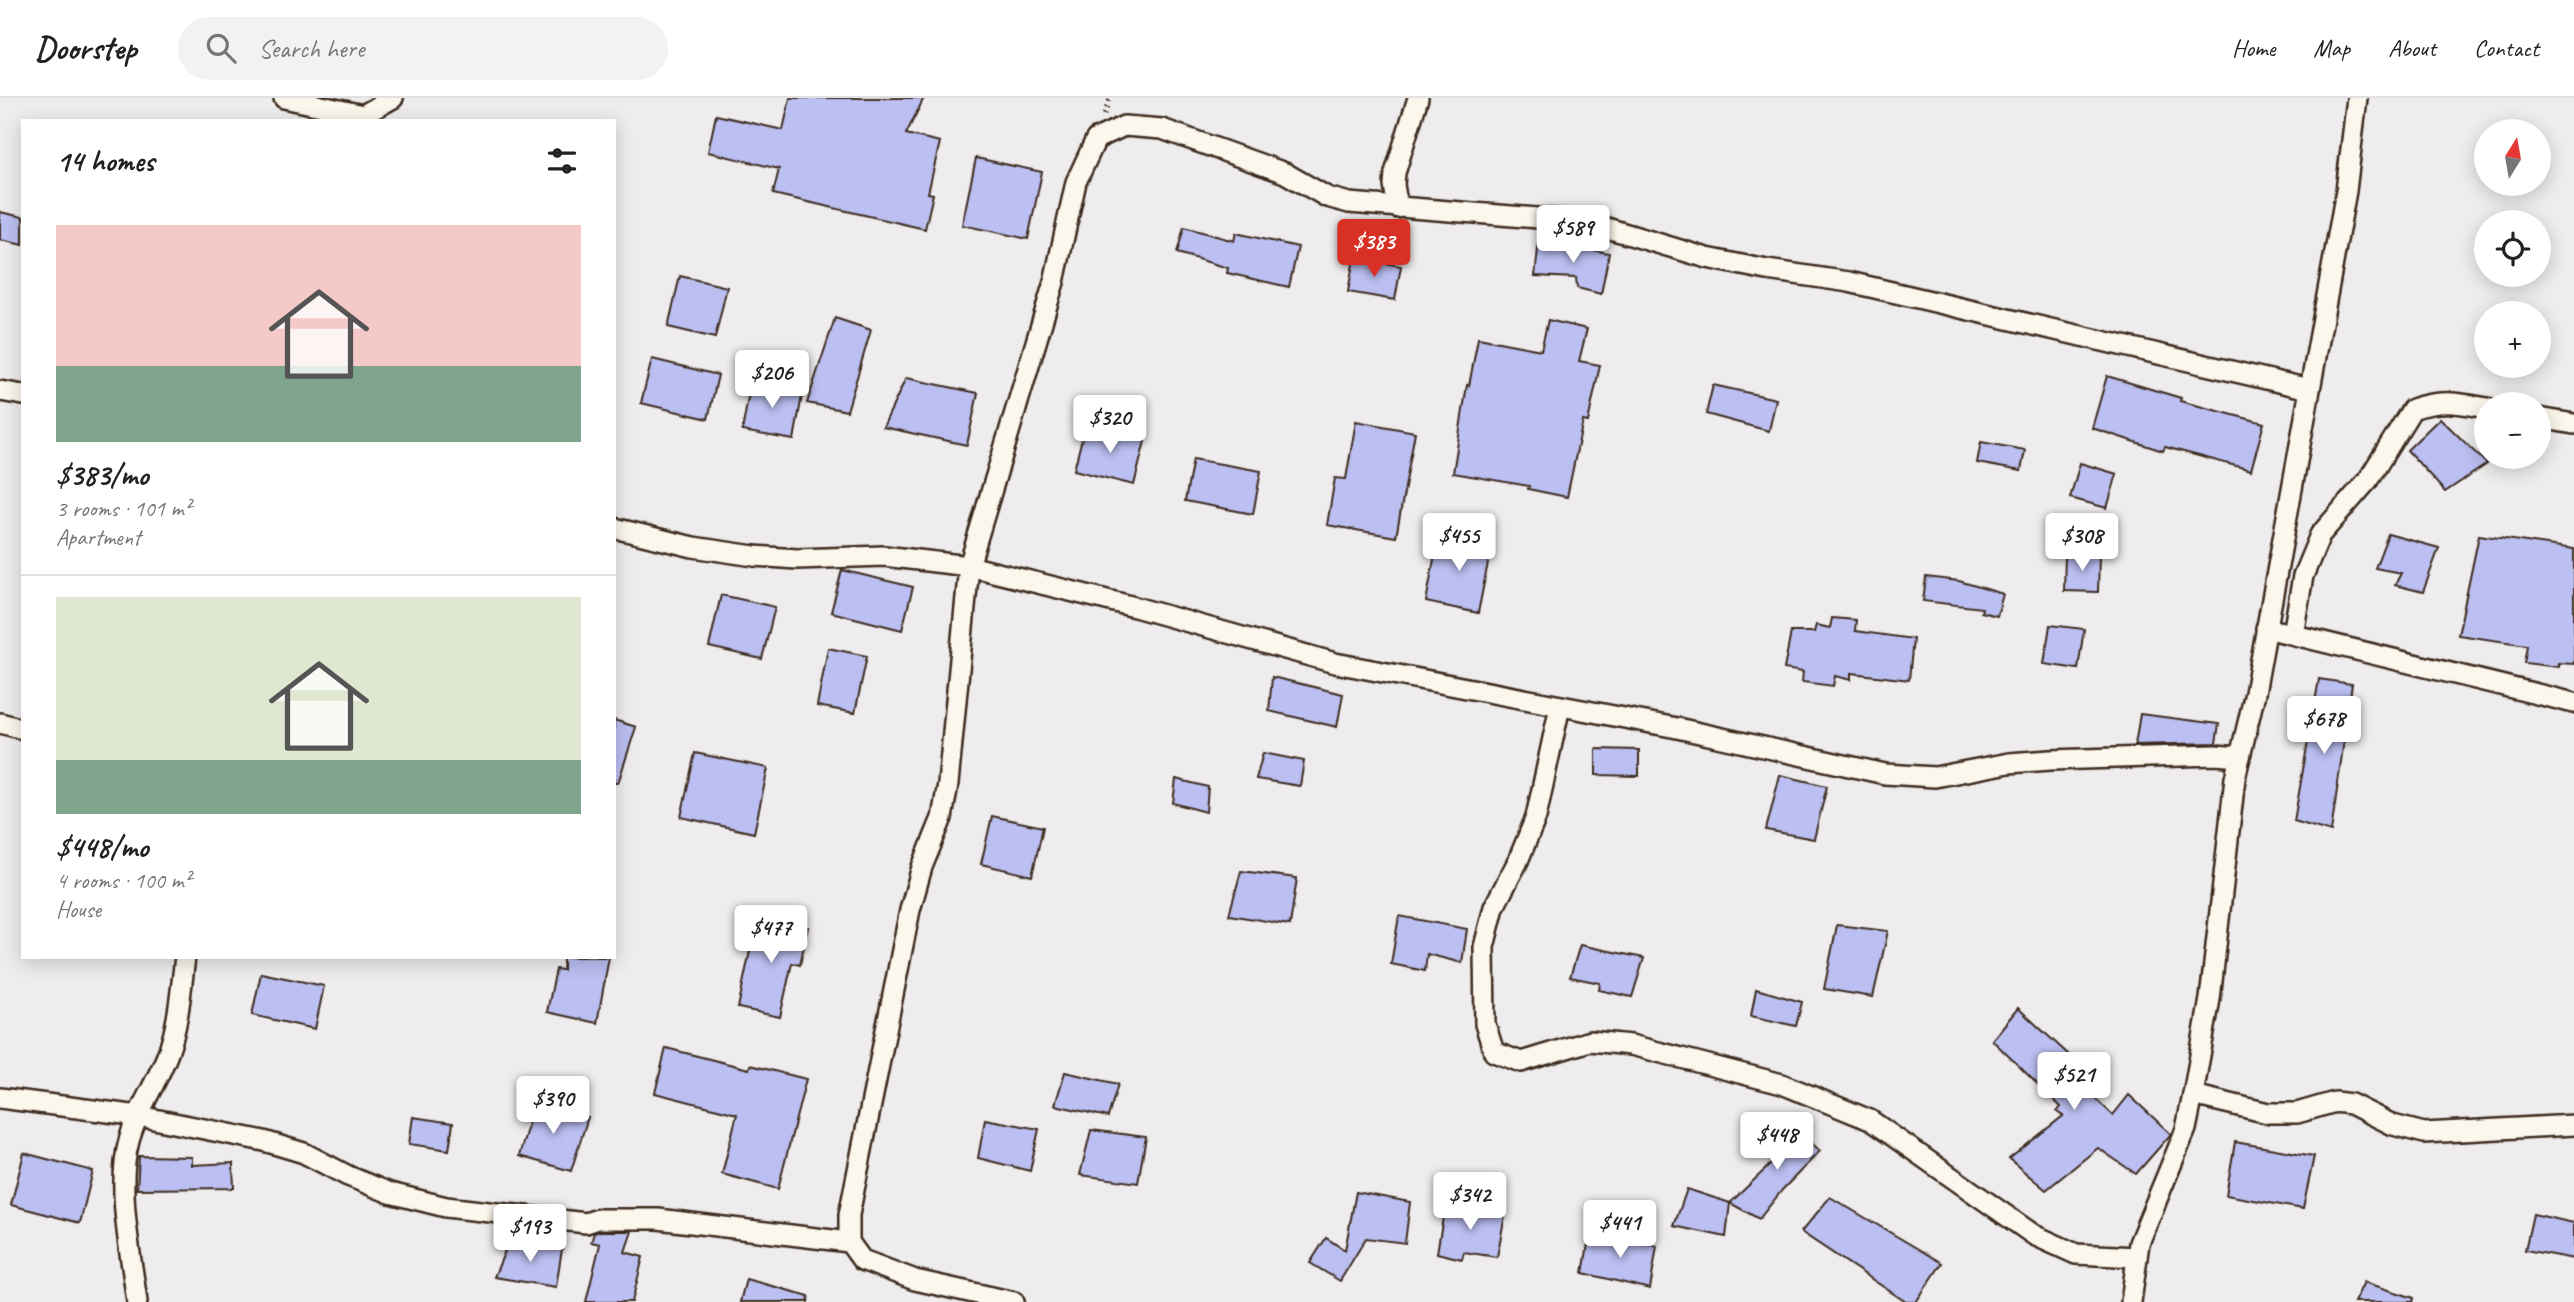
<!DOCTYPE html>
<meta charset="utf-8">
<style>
:root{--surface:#fff;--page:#f2f2f2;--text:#222;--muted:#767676;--line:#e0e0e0;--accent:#d93025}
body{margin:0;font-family:Caveat,sans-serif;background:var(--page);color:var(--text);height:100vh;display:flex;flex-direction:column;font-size:26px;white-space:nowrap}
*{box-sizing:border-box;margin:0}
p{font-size:23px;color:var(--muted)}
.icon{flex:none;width:38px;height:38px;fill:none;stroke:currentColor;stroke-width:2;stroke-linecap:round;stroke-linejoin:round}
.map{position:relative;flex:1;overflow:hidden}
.sheet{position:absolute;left:21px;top:21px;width:595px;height:840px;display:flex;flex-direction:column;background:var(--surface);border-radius:0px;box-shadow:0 4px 18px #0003}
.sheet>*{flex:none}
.needle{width:46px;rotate:11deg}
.fabs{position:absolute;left:2474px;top:21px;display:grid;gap:14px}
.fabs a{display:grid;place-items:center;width:77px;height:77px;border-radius:50%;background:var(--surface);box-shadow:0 4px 18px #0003;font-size:35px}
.price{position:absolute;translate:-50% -60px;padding:0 16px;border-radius:7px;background:#fff;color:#222;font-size:23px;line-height:46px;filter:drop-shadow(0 2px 4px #0008)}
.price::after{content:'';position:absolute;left:50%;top:42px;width:21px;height:16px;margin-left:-10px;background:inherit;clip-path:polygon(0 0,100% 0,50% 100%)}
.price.on{background:var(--accent);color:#fff}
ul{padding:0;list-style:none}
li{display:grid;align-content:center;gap:14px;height:371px;padding:0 35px}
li+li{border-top:2px solid var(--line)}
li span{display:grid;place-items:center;height:217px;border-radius:0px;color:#555}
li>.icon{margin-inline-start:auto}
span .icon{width:126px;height:126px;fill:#fffc;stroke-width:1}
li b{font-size:30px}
h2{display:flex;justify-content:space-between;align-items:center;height:84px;padding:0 35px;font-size:30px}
header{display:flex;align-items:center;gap:42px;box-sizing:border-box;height:98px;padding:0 35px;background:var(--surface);border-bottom:2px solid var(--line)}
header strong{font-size:33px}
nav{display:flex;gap:38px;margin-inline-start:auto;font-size:24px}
.search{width:490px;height:63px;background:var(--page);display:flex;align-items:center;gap:18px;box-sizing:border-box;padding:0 24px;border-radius:38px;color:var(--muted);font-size:26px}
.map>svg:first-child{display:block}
</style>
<header>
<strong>Doorstep</strong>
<div class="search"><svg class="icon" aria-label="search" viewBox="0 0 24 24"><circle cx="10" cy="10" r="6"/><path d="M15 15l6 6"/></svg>Search here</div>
<nav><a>Home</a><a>Map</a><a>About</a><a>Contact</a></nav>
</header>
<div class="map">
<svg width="2574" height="1204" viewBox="0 0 2574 1204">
<rect width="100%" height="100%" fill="#eeeced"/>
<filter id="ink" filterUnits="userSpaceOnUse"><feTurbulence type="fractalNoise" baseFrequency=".0143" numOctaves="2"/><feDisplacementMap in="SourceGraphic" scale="14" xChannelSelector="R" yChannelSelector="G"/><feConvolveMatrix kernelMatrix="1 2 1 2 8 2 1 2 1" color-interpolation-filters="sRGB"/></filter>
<g filter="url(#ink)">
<g fill="#bbbff1" stroke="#3b2a1e" stroke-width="2">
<polygon points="790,0 924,0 906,36 940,44 928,95 933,96 925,131 773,96 779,71 708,54 716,17 783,32"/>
<polygon points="976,60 1042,74 1028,141 962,127"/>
<polygon points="0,114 23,119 23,147 0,142"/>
<polygon points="1184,129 1234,143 1236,135 1298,149 1289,189 1227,175 1228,170 1177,155"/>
<polygon points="1539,142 1609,155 1601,196 1577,190 1576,180 1535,178"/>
<polygon points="1354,160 1401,168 1395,202 1348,194"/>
<polygon points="680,178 727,189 715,240 668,229"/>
<polygon points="835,220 871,232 847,313 807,305"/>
<polygon points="1548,222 1587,231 1579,263 1600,267 1588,324 1583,323 1567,399 1528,391 1529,388 1453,375 1467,287 1469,288 1478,240 1541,252"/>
<polygon points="652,261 718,277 708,321 641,305"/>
<polygon points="2107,278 2181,300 2180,303 2264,325 2251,372 2165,349 2163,353 2092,330"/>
<polygon points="906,280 978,295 967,347 883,329"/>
<polygon points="751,283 803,292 794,342 742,333"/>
<polygon points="1713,287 1776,301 1769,333 1706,316"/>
<polygon points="2440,320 2487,366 2445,394 2407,352"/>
<polygon points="1356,323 1415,334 1396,439 1327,427 1335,380 1346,381"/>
<polygon points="1085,328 1145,343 1134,387 1074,372"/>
<polygon points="1981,344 2025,352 2021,373 1977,365"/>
<polygon points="1193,361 1261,373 1253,416 1185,403"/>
<polygon points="2080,365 2117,376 2107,410 2070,400"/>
<polygon points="1439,435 1492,445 1478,515 1426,504"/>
<polygon points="2388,436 2439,450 2423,494 2395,487 2401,475 2375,470"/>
<polygon points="2479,437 2574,451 2574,566 2558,565 2558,569 2524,565 2527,547 2458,537"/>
<polygon points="2065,457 2099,458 2098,494 2064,493"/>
<polygon points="842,472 913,489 902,532 831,514"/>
<polygon points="1926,479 1959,483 2003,496 1997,518 1981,514 1982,510 1923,503"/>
<polygon points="721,497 775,509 762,561 709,549"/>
<polygon points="1832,520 1856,522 1855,533 1913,541 1909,582 1851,575 1851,582 1835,578 1833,588 1802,584 1803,574 1784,571 1791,534 1814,534 1816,527 1830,530"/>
<polygon points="2050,527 2084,531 2078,571 2044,566"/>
<polygon points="828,550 867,558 855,615 817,608"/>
<polygon points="1272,579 1343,596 1337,629 1269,613"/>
<polygon points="2319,581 2352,586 2331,734 2294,723"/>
<polygon points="2140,616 2219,626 2216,645 2135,647"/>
<polygon points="614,622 636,629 618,685 614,685"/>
<polygon points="1596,651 1639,652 1639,678 1596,677"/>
<polygon points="695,655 768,670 754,735 681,719"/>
<polygon points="1263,655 1304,663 1300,688 1256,681"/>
<polygon points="1780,677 1827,688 1814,741 1766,732"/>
<polygon points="1176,681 1208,689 1206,714 1173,705"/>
<polygon points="992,718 1043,729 1032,778 981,766"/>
<polygon points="1241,773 1297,780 1290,827 1229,817"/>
<polygon points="1399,818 1467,831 1462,865 1427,856 1425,873 1391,866"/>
<polygon points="757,819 808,829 800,867 792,865 780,919 738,910"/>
<polygon points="1837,827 1888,833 1873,899 1824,891"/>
<polygon points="1580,847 1644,860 1632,899 1599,892 1600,885 1570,879"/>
<polygon points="563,859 609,859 597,925 547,914 556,871 563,872"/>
<polygon points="261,875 324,888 315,931 252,917"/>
<polygon points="1756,891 1802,904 1796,928 1751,918"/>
<polygon points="2018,910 2069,957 2059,967 2113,1017 2129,997 2171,1036 2136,1076 2098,1050 2046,1092 2009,1061 2063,1018 2057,1014 2061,1009 1992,942"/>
<polygon points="666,950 749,971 750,967 806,981 778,1091 722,1076 737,1016 655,995"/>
<polygon points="1065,974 1118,986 1108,1019 1055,1007"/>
<polygon points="535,1003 588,1019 571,1073 519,1058"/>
<polygon points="413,1019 453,1025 449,1052 409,1046"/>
<polygon points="985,1021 1039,1031 1030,1073 978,1060"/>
<polygon points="1791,1026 1820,1053 1783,1091 1759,1121 1730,1105 1773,1064 1764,1057"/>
<polygon points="1091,1032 1146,1039 1138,1085 1080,1077"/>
<polygon points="2235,1044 2314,1058 2303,1111 2226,1097"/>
<polygon points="24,1055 93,1073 80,1125 11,1107"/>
<polygon points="139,1058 192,1059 192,1067 233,1065 234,1090 137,1091"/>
<polygon points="1687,1091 1730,1105 1726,1139 1674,1128"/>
<polygon points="1356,1094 1410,1104 1405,1145 1366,1140 1340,1183 1310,1165 1326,1140 1345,1152"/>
<polygon points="1830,1099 1942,1165 1916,1204 1906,1204 1801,1134"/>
<polygon points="1445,1107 1505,1117 1497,1159 1464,1154 1462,1161 1437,1155"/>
<polygon points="2533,1116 2574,1125 2574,1161 2525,1152"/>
<polygon points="600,1133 632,1133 625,1154 643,1159 632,1204 586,1204 600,1146 591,1144 594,1135"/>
<polygon points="1590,1135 1657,1148 1650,1191 1583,1175"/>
<polygon points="509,1143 562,1151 556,1189 494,1179"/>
<polygon points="746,1181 809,1198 808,1204 740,1204"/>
<polygon points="2364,1184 2414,1200 2413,1204 2354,1204"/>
</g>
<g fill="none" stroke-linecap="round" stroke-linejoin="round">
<defs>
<g id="street">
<polyline points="284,0 363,17"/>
<polyline points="360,23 363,17 393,0"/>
<polyline points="1398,110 1394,87 1395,75 1418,0"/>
<polyline points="0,293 23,297"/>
<polyline points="2539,320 2574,326"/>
<polyline points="614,430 693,449 754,458 797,461 884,458 969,468 1135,509 1335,565 1677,630 1885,676 1935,679 2009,665 2050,662 2215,657 2240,659"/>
<polyline points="2266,530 2574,605"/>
<path d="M 2293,536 L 2303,478 L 2320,437 L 2368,382 L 2412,311 C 2441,301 2458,305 2487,310"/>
<polyline points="1560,608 1536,719 1518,763 1494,809 1484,849 1485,926 1494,954 1521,964 1590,943 1631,947 1782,986 1870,1022 2034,1137 2076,1156 2137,1159"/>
<polyline points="0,625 23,631"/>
<polyline points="2193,997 2268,1015 2297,1015 2335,1004 2351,1006 2393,1027 2424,1035 2574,1027"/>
<polyline points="0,1000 139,1018 264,1043 304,1055 348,1078 390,1095 446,1109 586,1125 598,1121 658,1121 849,1144"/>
<path d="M 137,1204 C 131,1156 116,1090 129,1043 C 137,1012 157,985 168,955 C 179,925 181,890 185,859"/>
<polyline points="1014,1204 915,1182 862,1162 849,1144 849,1117 910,812 922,769 942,720 948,686 969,468 1054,184 1076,84 1096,41 1124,28 1162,31 1285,75 1327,99 1349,105 1587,124 1707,160 1767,172 1849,184 2309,291"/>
<polyline points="2131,1204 2139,1145 2186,1031 2193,997 2210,901 2235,680 2255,595 2346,93 2357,0"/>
</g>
</defs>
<use href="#street" stroke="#3b2a1e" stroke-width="24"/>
<polyline stroke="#3b2a1e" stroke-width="4.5" stroke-dasharray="2 5" stroke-linecap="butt" points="1104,17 1110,0"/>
<use href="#street" stroke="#fbf7ec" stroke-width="19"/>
</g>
</g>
</svg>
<div class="fabs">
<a><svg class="needle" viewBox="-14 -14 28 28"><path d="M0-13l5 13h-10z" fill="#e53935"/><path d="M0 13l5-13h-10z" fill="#767676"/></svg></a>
<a><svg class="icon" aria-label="locate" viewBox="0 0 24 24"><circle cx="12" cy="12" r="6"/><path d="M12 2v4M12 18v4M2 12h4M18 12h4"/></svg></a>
<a>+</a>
<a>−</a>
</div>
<b class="price" style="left:1573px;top:167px">$589</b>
<b class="price on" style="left:1374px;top:181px">$383</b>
<b class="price" style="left:772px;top:312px">$206</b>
<b class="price" style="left:1110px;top:357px">$320</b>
<b class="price" style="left:1459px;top:475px">$455</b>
<b class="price" style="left:2082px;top:475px">$308</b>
<b class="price" style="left:2324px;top:658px">$678</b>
<b class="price" style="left:771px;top:867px">$477</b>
<b class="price" style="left:2074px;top:1014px">$521</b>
<b class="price" style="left:553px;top:1038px">$390</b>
<b class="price" style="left:1777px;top:1074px">$448</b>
<b class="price" style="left:1470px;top:1134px">$342</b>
<b class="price" style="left:1620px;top:1162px">$441</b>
<b class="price" style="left:530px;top:1166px">$193</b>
<section class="sheet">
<h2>14 homes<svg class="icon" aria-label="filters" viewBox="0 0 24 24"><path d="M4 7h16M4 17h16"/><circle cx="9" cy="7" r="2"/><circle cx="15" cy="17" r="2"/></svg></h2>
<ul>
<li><span style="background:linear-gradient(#f6c9c9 65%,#7fa58c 0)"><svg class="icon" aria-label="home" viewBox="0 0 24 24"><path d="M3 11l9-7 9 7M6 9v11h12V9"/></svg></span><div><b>$383/mo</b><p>3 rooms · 101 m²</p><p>Apartment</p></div></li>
<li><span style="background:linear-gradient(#dfe7d0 75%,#7fa58c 0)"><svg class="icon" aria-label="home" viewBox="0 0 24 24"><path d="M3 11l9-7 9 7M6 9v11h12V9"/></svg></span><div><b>$448/mo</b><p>4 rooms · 100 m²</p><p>House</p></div></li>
</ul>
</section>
</div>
